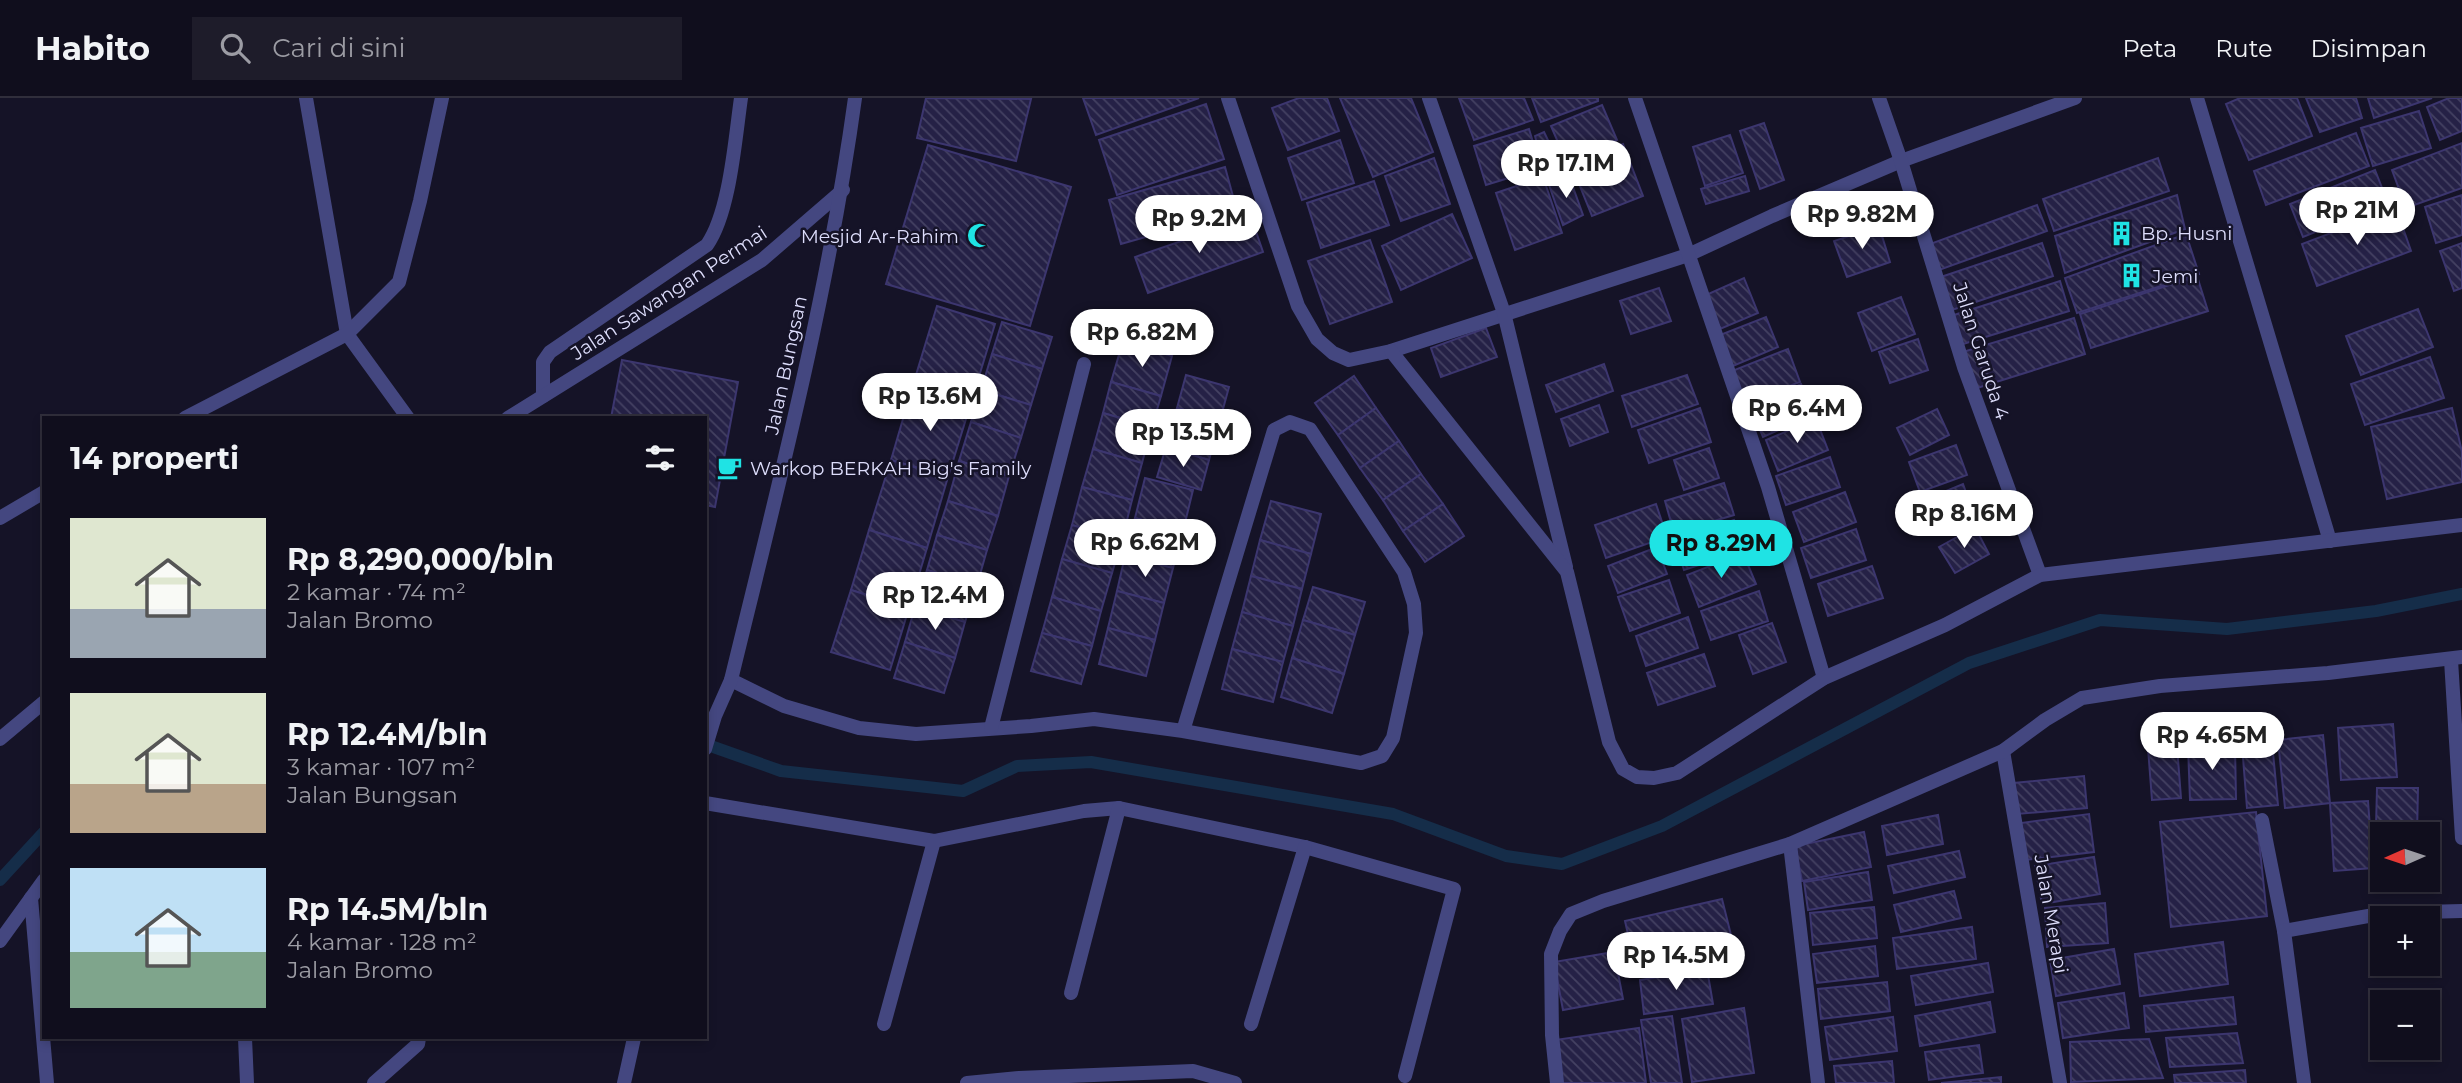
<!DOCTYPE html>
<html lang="id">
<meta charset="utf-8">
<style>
:root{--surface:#100e1d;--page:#1e1c2a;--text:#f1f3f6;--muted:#9c9ca4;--line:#302e3b;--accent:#1fe3e4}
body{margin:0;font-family:Montserrat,sans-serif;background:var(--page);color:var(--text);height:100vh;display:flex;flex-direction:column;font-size:26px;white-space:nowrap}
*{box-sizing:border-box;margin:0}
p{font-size:23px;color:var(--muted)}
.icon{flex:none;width:38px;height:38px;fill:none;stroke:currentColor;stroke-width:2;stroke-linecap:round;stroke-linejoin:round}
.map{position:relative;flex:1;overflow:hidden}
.drawer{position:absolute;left:42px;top:318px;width:665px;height:623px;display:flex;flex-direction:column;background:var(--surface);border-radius:0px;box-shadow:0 4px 10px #0003,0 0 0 2px var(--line)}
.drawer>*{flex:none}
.needle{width:46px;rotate:267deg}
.controls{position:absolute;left:2370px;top:724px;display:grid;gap:14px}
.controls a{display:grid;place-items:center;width:70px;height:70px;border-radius:0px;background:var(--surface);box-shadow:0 4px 10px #0003,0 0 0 2px var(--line);font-size:35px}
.price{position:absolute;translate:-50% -60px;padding:0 16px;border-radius:24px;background:#fff;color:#222;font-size:23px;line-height:46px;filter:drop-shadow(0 2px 4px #0008)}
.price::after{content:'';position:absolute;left:50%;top:42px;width:21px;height:16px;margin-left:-10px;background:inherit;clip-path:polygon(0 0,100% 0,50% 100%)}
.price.selected{background:var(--accent);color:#111}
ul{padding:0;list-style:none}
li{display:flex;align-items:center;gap:21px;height:175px;padding:0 28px}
li span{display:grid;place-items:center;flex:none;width:196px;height:140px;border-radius:0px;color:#555}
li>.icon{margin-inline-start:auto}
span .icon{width:84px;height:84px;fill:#fffc;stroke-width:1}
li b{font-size:30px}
h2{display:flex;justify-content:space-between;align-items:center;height:84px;padding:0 28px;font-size:30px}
header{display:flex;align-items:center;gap:42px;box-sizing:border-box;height:98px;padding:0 35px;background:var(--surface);border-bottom:2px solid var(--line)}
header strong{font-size:33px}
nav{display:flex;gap:38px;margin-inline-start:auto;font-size:24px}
.search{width:490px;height:63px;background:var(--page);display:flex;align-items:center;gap:18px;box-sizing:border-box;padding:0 24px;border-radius:0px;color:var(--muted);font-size:26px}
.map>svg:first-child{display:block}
</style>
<header>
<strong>Habito</strong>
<div class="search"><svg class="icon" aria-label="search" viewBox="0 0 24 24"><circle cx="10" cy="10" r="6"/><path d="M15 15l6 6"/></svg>Cari di sini</div>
<nav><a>Peta</a><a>Rute</a><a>Disimpan</a></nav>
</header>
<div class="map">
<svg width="2462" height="985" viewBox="0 0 2462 985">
<defs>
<pattern id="building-back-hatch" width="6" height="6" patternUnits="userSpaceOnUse" patternTransform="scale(1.75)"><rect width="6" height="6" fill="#252146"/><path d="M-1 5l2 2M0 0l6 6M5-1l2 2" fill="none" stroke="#444162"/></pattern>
</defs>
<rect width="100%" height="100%" fill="#151327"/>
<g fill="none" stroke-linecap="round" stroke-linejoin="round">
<g stroke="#152d49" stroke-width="12">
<polyline points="705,646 781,673 963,693 1017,668 1091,664 1393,716 1506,758 1562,766 1662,728 1969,565 2100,522 2227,531 2376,513 2462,496"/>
<polyline points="0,782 44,734"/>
</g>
</g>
<g fill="url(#building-back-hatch)" stroke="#3c366f" stroke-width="2">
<polygon points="926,0 1031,1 1016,63 917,40"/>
<polygon points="1083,0 1199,0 1096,37"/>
<polygon points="1299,0 1327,0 1339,33 1288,52 1272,10"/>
<polygon points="1340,0 1411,0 1433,54 1373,79"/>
<polygon points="1459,0 1524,0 1533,22 1474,42"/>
<polygon points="1532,0 1598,0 1598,3 1541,24"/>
<polygon points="2240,0 2297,0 2312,38 2249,62 2226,6"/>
<polygon points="2306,0 2356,0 2362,20 2320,34"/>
<polygon points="2368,0 2432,0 2374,20"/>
<polygon points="2449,0 2462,0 2462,33 2440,42 2427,9"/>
<polygon points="1206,6 1224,61 1117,97 1099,42"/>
<polygon points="1602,7 1617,42 1566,63 1551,28"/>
<polygon points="2419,13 2431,50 2373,68 2361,30"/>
<polygon points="1764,25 1784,82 1760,91 1740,33"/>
<polygon points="1529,31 1541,70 1486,87 1474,48"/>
<polygon points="1544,34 1560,67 1544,73 1535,38"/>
<polygon points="2356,35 2369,68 2266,107 2254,73"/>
<polygon points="1730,37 1743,75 1705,88 1693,49"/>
<polygon points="1340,42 1354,85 1302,102 1288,60"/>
<polygon points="2462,45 2462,90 2406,110 2392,72"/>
<polygon points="1623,46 1643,98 1592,118 1571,66"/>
<polygon points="928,47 1071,89 1030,228 886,186"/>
<polygon points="1434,60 1450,106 1401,123 1385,78"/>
<polygon points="2158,60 2169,93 2054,133 2043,101"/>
<polygon points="1225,69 1237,113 1121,146 1109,102"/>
<polygon points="2375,72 2388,105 2303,139 2290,106"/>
<polygon points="1569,78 1583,117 1563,127 1548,84"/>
<polygon points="1745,78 1749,93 1706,106 1701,91"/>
<polygon points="1543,79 1562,135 1515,152 1496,95"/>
<polygon points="1374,83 1389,127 1321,150 1307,105"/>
<polygon points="2177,97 2185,131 2065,175 2055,138"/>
<polygon points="2462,97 2462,137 2436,145 2425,109"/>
<polygon points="2037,107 2047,133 1939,172 1930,146"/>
<polygon points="2396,110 2411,153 2317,188 2302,146"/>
<polygon points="1452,116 1472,160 1401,192 1382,148"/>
<polygon points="1251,119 1263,154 1148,195 1135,159"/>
<polygon points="1879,128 1890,164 1847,179 1834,143"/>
<polygon points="2186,136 2199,176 2077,215 2065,180"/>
<polygon points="1370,142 1392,204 1330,226 1308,163"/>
<polygon points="2042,145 2053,178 1949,213 1938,180"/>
<polygon points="2462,145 2462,190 2454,193 2440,153"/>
<polygon points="2197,178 2208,213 2091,250 2080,216"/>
<polygon points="1744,180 1758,215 1720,231 1706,197"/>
<polygon points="2060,183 2069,213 1960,247 1951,218"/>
<polygon points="1659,190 1671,223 1631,236 1620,203"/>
<polygon points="1901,199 1915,236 1872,253 1858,215"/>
<polygon points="937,208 995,226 970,308 912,290"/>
<polygon points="2418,211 2433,249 2361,277 2346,238"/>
<polygon points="1766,219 1778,249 1733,268 1720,237"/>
<polygon points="2074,220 2085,256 1974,291 1963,254"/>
<polygon points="1002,224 1052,239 1042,271 992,256"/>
<polygon points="1486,230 1497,259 1441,279 1431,250"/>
<polygon points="1918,241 1928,272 1890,285 1879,254"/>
<polygon points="1123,243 1172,258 1161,298 1111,284"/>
<polygon points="1788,251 1800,284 1745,305 1732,273"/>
<polygon points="992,256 1042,271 1031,307 981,292"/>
<polygon points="2430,259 2444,300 2365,327 2351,286"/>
<polygon points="622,262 738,284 715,409 705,407 705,320 611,320"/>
<polygon points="1604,266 1613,293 1556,314 1546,287"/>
<polygon points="1186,277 1229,289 1220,322 1177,310"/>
<polygon points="1687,277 1698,306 1632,329 1622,298"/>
<polygon points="1354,278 1376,310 1338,337 1315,305"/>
<polygon points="1111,284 1161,298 1152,329 1103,315"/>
<polygon points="1801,286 1814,316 1763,339 1750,309"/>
<polygon points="912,290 970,308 948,379 891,362"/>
<polygon points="981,292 1031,307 1021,340 971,324"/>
<polygon points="1599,307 1608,334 1570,348 1561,321"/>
<polygon points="1177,310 1220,322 1209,362 1166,349"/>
<polygon points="1376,310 1399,343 1360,370 1338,337"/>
<polygon points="1700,310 1711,344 1649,365 1638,332"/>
<polygon points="2452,310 2462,354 2462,384 2387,401 2371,329"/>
<polygon points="1937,311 1949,337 1910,357 1897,330"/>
<polygon points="1103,315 1152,329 1142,365 1093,351"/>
<polygon points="1816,321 1828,352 1778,373 1766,342"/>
<polygon points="971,324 1021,340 1009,378 959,363"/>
<polygon points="1399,343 1421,376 1383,402 1360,370"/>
<polygon points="1956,347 1967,377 1920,394 1909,364"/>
<polygon points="1166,349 1209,362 1201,392 1157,379"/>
<polygon points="1709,350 1719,380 1684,392 1674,362"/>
<polygon points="1093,351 1142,365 1132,402 1082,389"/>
<polygon points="1830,359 1840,389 1786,407 1776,378"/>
<polygon points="891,362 948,379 927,450 869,432"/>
<polygon points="959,363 1009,378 998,418 948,403"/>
<polygon points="1421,376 1443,406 1403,433 1383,402"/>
<polygon points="1145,380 1193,392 1183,433 1135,420"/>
<polygon points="1724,385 1734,417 1674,435 1665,403"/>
<polygon points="1963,386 1974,416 1935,431 1924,402"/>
<polygon points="1082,389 1132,402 1122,442 1072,427"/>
<polygon points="1845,394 1856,424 1804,444 1793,414"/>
<polygon points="948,403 998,418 987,452 937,437"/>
<polygon points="1271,403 1321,416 1311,456 1260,442"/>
<polygon points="1443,406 1464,438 1425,464 1403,433"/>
<polygon points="1656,406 1667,439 1606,460 1595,427"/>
<polygon points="1135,420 1183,433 1173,470 1125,458"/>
<polygon points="1734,422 1744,452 1684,472 1674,442"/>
<polygon points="1072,427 1122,442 1112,475 1062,461"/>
<polygon points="1975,429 1989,456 1955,475 1939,449"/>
<polygon points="1856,431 1866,462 1811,480 1801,450"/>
<polygon points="869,432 927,450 909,510 851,492"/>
<polygon points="937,437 987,452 977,487 927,472"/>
<polygon points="1260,442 1311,456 1302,491 1251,478"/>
<polygon points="1657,449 1667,476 1618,495 1608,468"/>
<polygon points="1743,455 1756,486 1699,509 1687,477"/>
<polygon points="1125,458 1173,470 1164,505 1117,493"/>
<polygon points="1062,461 1112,475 1101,513 1052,499"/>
<polygon points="1872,468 1883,500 1828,518 1818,486"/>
<polygon points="927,472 977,487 965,524 915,509"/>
<polygon points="1251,478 1302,491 1293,528 1242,514"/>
<polygon points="1669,482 1680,515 1630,533 1618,499"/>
<polygon points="1313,489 1365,504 1355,537 1303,522"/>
<polygon points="851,492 909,510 890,572 831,554"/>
<polygon points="1117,493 1164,505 1155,542 1108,530"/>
<polygon points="1759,493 1768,523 1711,542 1701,513"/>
<polygon points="1052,499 1101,513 1092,548 1042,535"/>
<polygon points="915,509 965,524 955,560 905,544"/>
<polygon points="1242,514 1293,528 1283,564 1232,551"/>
<polygon points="1688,519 1698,550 1646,568 1636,538"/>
<polygon points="1303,522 1355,537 1344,576 1292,560"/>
<polygon points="1772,525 1786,564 1753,576 1739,537"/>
<polygon points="1108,530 1155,542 1146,578 1099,566"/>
<polygon points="1042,535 1092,548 1081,586 1031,573"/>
<polygon points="905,544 955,560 944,595 894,580"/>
<polygon points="1232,551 1283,564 1273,604 1222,591"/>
<polygon points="1704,556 1715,588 1658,607 1647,575"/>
<polygon points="1292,560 1344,576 1332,615 1281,599"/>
<polygon points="2393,626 2397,679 2341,682 2338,630"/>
<polygon points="2323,637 2330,705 2285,710 2278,642"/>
<polygon points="2272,644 2278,707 2247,710 2242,647"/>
<polygon points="2235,647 2236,701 2190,702 2188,648"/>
<polygon points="2177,648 2181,700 2152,702 2148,650"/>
<polygon points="2084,678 2087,710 2017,716 2014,685"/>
<polygon points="2377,690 2418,690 2417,737 2382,737 2382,767 2375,767"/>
<polygon points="2368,703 2373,770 2334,773 2330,705"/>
<polygon points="2256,714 2267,818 2171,829 2160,724"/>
<polygon points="2089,716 2094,754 2025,762 2021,725"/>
<polygon points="1938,717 1943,746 1887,757 1882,728"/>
<polygon points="1864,734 1871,769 1802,783 1795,748"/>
<polygon points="1959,753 1965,779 1894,795 1888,768"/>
<polygon points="2094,759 2100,796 2042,806 2035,768"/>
<polygon points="1868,774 1872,802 1808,812 1804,784"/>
<polygon points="1954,793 1961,820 1901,834 1894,807"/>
<polygon points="1722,801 1735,853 1637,876 1625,823"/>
<polygon points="2105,805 2108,845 2047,849 2045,810"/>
<polygon points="1874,809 1877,840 1813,847 1810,815"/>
<polygon points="1972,829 1976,861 1897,871 1893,840"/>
<polygon points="2223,844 2228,886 2140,898 2135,856"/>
<polygon points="1875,848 1878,878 1817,885 1813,856"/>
<polygon points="2114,851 2120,886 2056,898 2050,862"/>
<polygon points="1614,854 1623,901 1563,912 1554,864"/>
<polygon points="1988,865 1993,894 1916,907 1911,878"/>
<polygon points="1707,871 1713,906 1644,916 1640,882"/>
<polygon points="1887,884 1890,913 1821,921 1818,891"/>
<polygon points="2124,895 2129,930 2063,940 2058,905"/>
<polygon points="2233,899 2236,926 2146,934 2144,908"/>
<polygon points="1990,904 1995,934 1920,948 1915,918"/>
<polygon points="1744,910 1754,975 1692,984 1682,921"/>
<polygon points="1672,918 1682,985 1651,985 1641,922"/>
<polygon points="1893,919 1897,953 1830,962 1825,929"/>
<polygon points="1639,930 1646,985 1561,985 1555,942"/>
<polygon points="2237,935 2243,965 2170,969 2166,940"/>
<polygon points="2149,941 2163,980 2071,984 2070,944"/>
<polygon points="1979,947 1983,975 1929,982 1925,954"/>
<polygon points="1892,963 1894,985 1836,985 1834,968"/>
<polygon points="2245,972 2246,985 2175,985 2174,977"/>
<polygon points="2001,979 2001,985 1941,985"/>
</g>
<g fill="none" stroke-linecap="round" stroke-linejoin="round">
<path stroke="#444780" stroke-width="14" d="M 543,298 L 543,264 L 550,254 L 707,147 C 730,114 735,41 741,0"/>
<g stroke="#444780" stroke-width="14">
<polyline points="306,0 347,236 408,320"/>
<polyline points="1228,0 1298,208 1317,241 1333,255 1349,262 1391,253 1688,157 1772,118 1901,63 2075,0"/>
<polyline points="1429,0 1504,215 1566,469"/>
<polyline points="1635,0 1768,389 1824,580"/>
<polyline points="1879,0 1901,63 1964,269 2040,477"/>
<polyline points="2197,0 2330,443"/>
<polyline points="1391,253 1567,474 1609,644 1623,671 1637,679 1654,680 1677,675 1824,580 1945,527 2040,477 2462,427"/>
<polyline points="185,320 347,236 399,184 420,103 442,0"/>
<polyline points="0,420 44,394"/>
<polyline points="2451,562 2462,740"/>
<polyline points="731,582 784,608 859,630 916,636 1031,628 1094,621 1183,633 1361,665 1382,658 1393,640 1416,535 1414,506 1404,474 1310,331 1290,324 1274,332 1183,633"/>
<polyline points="991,630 1084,266"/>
<polyline points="2003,653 2060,985"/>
<polyline points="705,705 934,743 1084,713 1119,710 1305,749 1454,791 1405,978"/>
<polyline points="2262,722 2284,833"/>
<polyline points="1790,746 1818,985"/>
<polyline points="31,800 47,985"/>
<polyline points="0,843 44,782"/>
<polyline points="1071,895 1119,710"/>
<polyline points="884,926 934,743"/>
<polyline points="1251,926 1305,749"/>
<polyline points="245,940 247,985"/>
<polyline points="374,985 418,946 419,940"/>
<polyline points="967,985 1019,980 1193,973 1235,985"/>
<polyline points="1557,985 1552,937 1551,856 1560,833 1571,816 1603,803 1790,746 2003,653 2045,622 2082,600 2160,588 2328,575 2462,559"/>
<polyline points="2304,985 2284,833 2385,815 2462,813"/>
</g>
<g stroke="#444780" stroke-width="14">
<polyline points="508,320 762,162 843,92"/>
<polyline points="0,641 44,604"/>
<path d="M 705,651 L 715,618 L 731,582 C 778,389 828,197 855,0"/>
<polyline points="624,985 634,940"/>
</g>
</g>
<defs>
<symbol id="building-bare" viewBox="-9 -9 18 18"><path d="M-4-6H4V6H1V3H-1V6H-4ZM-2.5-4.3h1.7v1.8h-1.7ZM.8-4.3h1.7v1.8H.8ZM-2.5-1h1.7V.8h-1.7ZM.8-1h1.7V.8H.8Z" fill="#1fe3e4" stroke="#151327" stroke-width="2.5" paint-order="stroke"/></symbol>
<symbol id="mosque-bare" viewBox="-9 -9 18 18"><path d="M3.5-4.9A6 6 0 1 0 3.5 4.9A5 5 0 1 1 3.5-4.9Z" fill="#1fe3e4" stroke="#151327" stroke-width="2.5" paint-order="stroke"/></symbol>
<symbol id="cafe-bare" viewBox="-9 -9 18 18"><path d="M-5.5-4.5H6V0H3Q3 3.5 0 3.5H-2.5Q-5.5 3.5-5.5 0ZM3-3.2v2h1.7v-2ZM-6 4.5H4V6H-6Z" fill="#1fe3e4" stroke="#151327" stroke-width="2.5" paint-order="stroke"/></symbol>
</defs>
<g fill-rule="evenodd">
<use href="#building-bare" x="2104" y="118" width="35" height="35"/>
<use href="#mosque-bare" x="962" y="120" width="35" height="35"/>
<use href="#building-bare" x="2114" y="160" width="35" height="35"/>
<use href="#cafe-bare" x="712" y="352" width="35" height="35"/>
</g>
<g text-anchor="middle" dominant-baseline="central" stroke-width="5" stroke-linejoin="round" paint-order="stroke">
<g font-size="19" fill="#ddddfb" stroke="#151327" text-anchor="start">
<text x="2141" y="135">Bp. Husni</text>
<text x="959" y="138" text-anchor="end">Mesjid Ar-Rahim</text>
<text x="2152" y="178">Jemi</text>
<text x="750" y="370">Warkop BERKAH Big's Family</text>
</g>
<g font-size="19" fill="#ddddfb" stroke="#151327">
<text transform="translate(669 195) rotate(-33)">Jalan Sawangan Permai</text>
<text transform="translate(1981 253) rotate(72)">Jalan Garuda 4</text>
<text transform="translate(786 267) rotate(-78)">Jalan Bungsan</text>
<text transform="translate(2051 816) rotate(80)">Jalan Merapi</text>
</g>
</g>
</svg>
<div class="controls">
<a><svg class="needle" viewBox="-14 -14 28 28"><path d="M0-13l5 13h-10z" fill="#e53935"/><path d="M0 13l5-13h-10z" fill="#9c9ca4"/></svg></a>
<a>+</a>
<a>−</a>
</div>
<b class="price" style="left:1566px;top:102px">Rp 17.1M</b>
<b class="price" style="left:2357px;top:149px">Rp 21M</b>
<b class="price" style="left:1862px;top:153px">Rp 9.82M</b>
<b class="price" style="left:1199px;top:157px">Rp 9.2M</b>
<b class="price" style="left:1142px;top:271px">Rp 6.82M</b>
<b class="price" style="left:930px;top:335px">Rp 13.6M</b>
<b class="price" style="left:1797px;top:347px">Rp 6.4M</b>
<b class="price" style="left:1183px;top:371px">Rp 13.5M</b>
<b class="price" style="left:1964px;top:452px">Rp 8.16M</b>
<b class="price" style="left:1145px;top:481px">Rp 6.62M</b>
<b class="price selected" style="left:1721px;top:482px">Rp 8.29M</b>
<b class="price" style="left:935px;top:534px">Rp 12.4M</b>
<b class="price" style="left:2212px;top:674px">Rp 4.65M</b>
<b class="price" style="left:1676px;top:894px">Rp 14.5M</b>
<section class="drawer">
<h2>14 properti<svg class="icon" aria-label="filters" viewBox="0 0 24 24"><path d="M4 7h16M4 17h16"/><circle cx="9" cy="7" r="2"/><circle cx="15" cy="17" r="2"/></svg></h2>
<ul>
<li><span style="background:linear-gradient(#dfe7d0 65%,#9aa5b1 0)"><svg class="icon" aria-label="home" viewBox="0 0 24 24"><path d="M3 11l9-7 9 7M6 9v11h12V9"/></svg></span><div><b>Rp 8,290,000/bln</b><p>2 kamar · 74 m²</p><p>Jalan Bromo</p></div></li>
<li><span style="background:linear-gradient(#dfe7d0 65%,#b9a48a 0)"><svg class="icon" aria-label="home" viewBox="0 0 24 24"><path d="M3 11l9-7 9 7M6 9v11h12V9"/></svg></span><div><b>Rp 12.4M/bln</b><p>3 kamar · 107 m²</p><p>Jalan Bungsan</p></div></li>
<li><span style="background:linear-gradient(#bfe0f5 60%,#7fa58c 0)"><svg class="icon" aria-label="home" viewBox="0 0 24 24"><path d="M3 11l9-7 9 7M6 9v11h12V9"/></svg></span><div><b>Rp 14.5M/bln</b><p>4 kamar · 128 m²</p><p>Jalan Bromo</p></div></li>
</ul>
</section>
</div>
